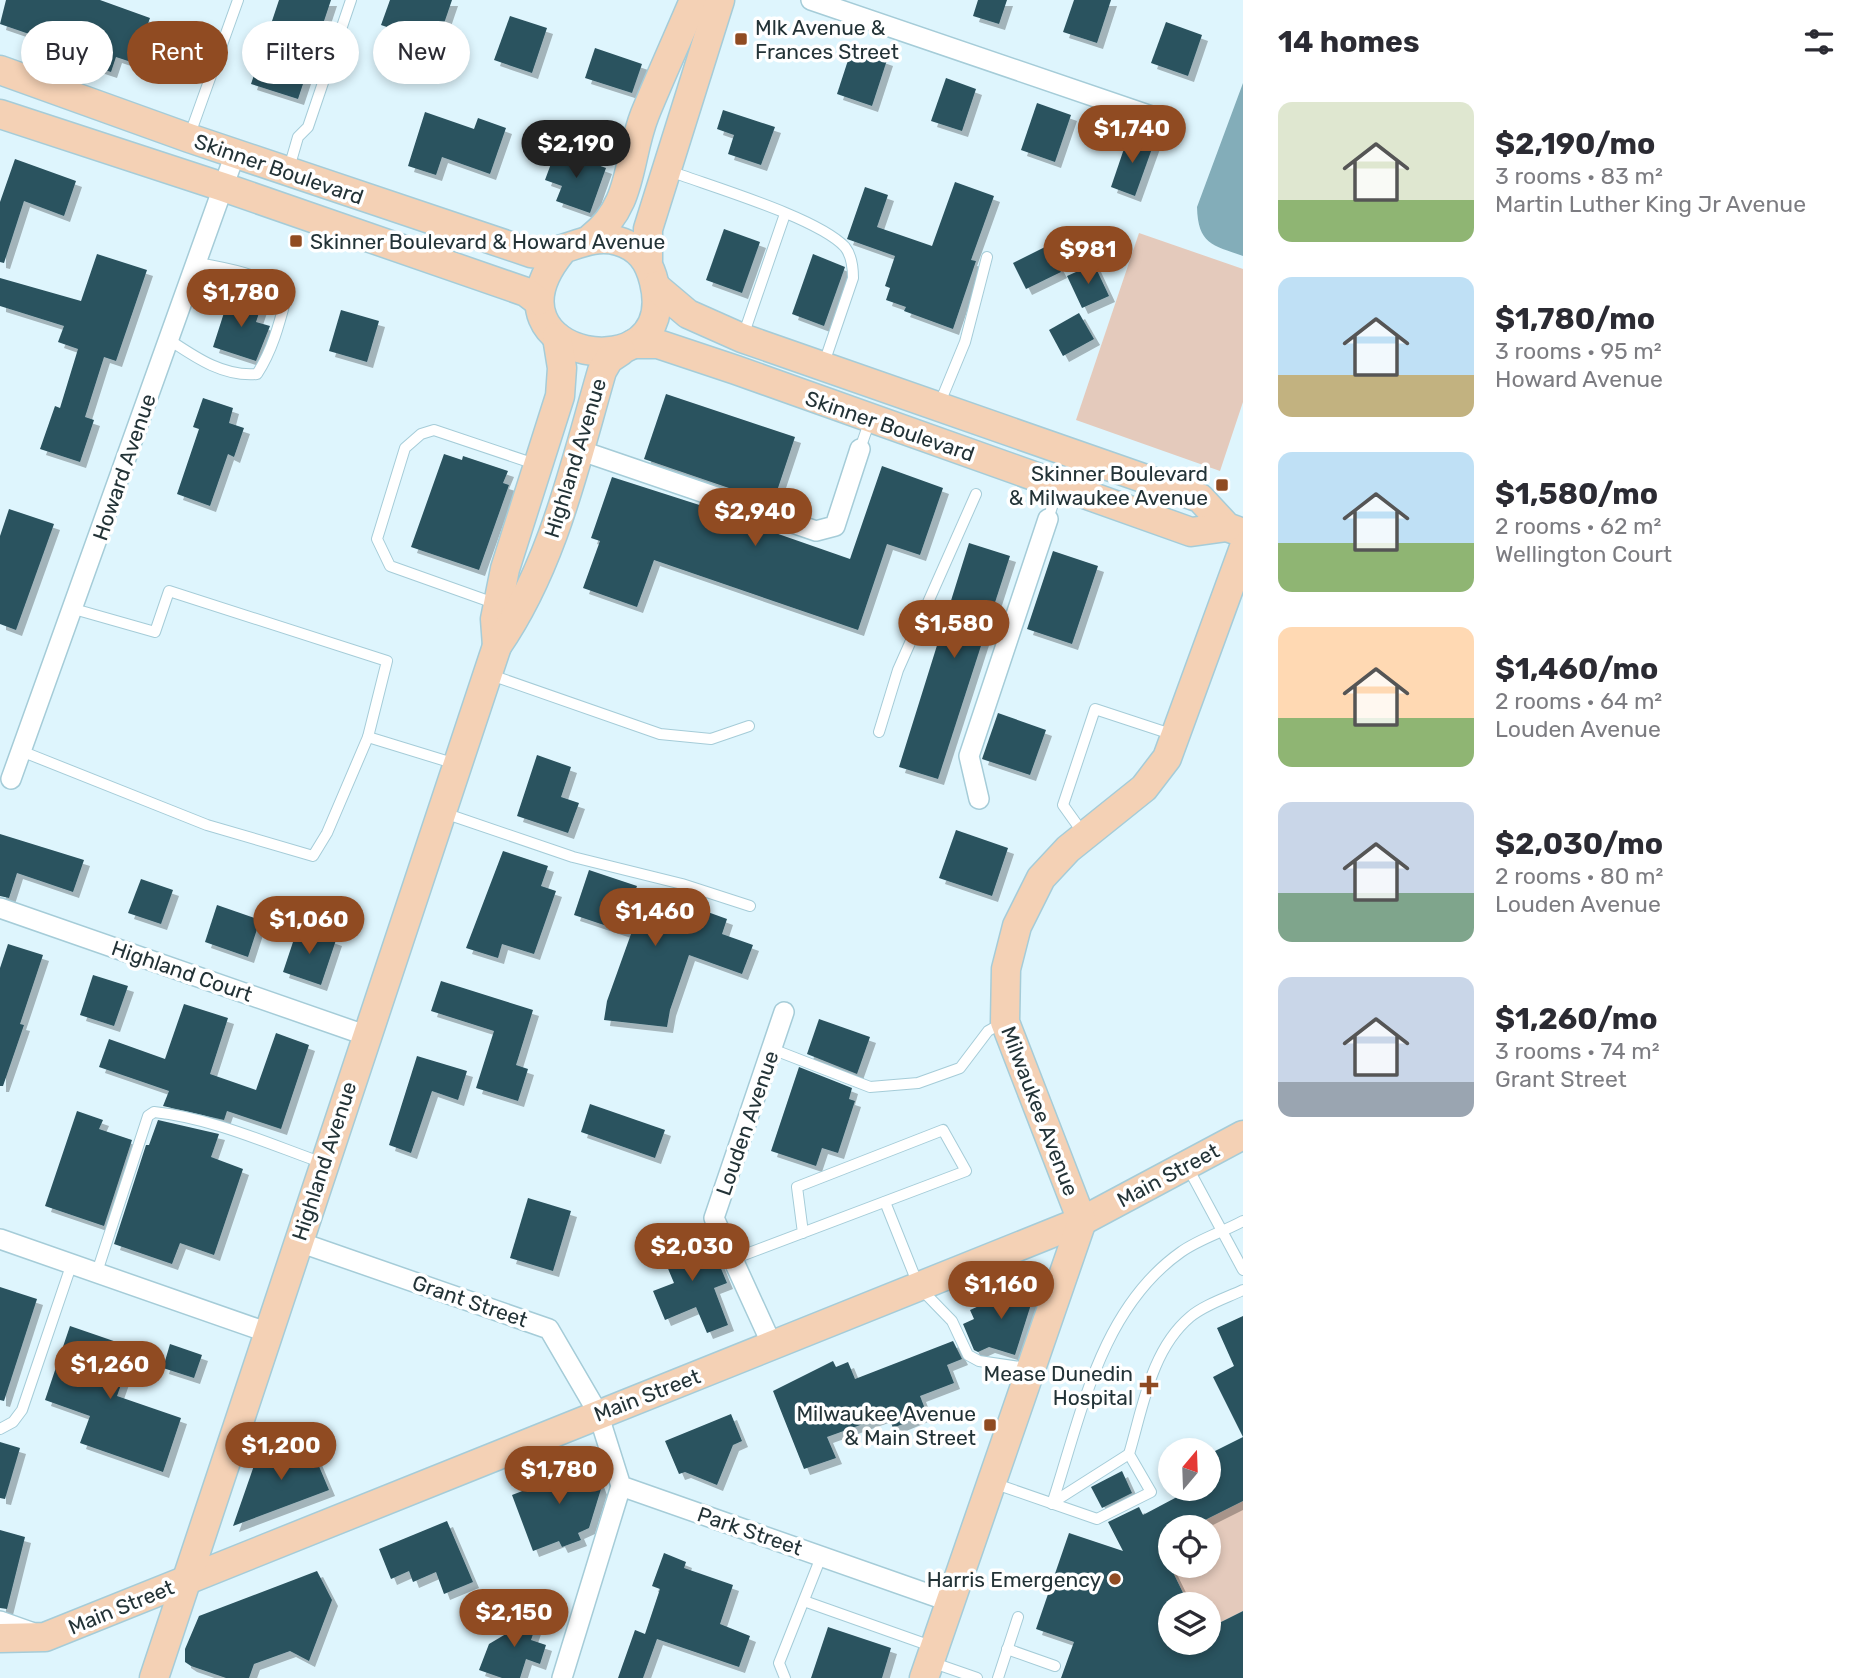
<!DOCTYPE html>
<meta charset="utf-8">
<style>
:root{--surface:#fff;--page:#f7f7f7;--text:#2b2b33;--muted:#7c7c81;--accent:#904b22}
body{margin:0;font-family:Rubik,sans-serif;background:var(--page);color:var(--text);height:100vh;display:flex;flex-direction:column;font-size:26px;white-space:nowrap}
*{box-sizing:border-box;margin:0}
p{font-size:23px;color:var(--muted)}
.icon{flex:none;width:38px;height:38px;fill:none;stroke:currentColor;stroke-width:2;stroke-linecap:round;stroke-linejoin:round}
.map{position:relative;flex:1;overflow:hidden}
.details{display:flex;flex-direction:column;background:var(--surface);width:630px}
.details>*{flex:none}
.guide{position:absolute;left:21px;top:21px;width:665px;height:63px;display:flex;gap:14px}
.needle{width:46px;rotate:19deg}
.tools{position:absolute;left:1158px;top:1438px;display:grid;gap:14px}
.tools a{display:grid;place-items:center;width:63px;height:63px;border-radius:50%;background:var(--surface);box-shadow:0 4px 10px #0003;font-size:35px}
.price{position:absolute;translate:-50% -60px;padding:0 16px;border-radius:24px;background:var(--accent);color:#fff;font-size:23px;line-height:46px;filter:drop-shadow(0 2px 4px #0008)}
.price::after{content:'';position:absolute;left:50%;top:42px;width:21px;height:16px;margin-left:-10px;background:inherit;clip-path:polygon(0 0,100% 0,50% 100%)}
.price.selected{background:#222;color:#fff}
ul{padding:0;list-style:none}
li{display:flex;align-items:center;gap:21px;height:175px;padding:0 35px}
li span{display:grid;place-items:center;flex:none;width:196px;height:140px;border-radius:14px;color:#555}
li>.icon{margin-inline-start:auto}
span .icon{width:84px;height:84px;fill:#fffc;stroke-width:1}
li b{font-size:30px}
h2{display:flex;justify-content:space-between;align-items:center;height:84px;padding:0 35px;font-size:30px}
.tag{padding:0 24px;border-radius:32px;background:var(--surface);box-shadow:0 4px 10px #0003;font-size:24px;line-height:63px}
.tag.selected{background:var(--accent);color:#fff}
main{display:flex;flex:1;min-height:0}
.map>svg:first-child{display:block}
</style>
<main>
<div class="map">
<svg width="1243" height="1678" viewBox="0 0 1243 1678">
<defs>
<filter id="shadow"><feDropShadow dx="6" dy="6" stdDeviation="0" flood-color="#0004"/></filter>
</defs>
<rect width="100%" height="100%" fill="#def5fd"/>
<g fill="#e4cabc">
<polygon points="1139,233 1243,269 1243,402 1220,471 1076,420"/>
<polygon points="1243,1501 1243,1611 1209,1628 1209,1605 1189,1605 1164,1554 1171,1551 1171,1566 1209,1566 1209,1528 1189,1528"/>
</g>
<path fill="#83adb9" d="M 1243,83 L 1243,256 C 1212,245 1198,244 1197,207 Z"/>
<g fill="#2a525e" filter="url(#shadow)">
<polygon points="6,0 100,0 150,18 134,63 116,57 111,72 93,66 96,57 0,24"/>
<polygon points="279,0 331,0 298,99 251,84"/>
<polygon points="390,0 452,0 437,44 381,25"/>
<polygon points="978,0 1007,0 999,24 973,16"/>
<polygon points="1074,0 1111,0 1097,43 1063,32"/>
<polygon points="510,16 547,28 532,73 494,60"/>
<polygon points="1166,22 1202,35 1188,76 1151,63"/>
<polygon points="595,48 642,64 632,93 585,78"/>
<polygon points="852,48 887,60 872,106 837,94"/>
<polygon points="946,78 976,89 962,131 931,121"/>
<polygon points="1037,103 1071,115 1055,162 1021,150"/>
<polygon points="723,110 775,127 761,165 728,154 734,135 717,129"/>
<polygon points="425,112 474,129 478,118 506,128 490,174 442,157 436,175 408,166"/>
<polygon points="1129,134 1154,143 1135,196 1111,187"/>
<polygon points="556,150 606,168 590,213 556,201 562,186 545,180"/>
<polygon points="15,159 76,181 64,216 24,201 4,263 0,262 0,202"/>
<polygon points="955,182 994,196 971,260 976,261 953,329 904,311 906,307 886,300 890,288 885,286 895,256 847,239 865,187 888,195 877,227 932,246"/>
<polygon points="724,229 760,242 742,293 706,280"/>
<polygon points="1047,246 1061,272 1026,289 1013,263"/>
<polygon points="97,254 147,270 116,361 104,357 85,417 94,420 80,462 40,449 55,406 60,408 78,349 58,342 64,326 0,306 0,278 81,301"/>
<polygon points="813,254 845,267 824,326 792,314"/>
<polygon points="1094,264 1109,296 1082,308 1067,276"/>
<polygon points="230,294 262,304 256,322 270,326 256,361 213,347"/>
<polygon points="341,310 379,321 367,362 329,351"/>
<polygon points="1079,313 1094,339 1063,356 1049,330"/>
<polygon points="666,394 795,437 773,503 644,459"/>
<polygon points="203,398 233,408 229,423 244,428 234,457 228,454 210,506 177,494 199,429 193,427"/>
<polygon points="444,454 462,460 463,456 508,471 503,483 509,485 479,570 411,547"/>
<polygon points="882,466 943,488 920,555 887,544 858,630 654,560 637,607 583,588 600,541 591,538 612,477 765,526 764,529 850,559"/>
<polygon points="9,509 54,524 16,630 0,624 0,536"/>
<polygon points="969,543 1010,556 938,779 899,767"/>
<polygon points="1053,551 1098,566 1072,644 1027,629"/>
<polygon points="998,713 1046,730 1030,775 982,759"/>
<polygon points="537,755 571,767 561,797 579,803 568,833 517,816"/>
<polygon points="956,830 1008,848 992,896 939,878"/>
<polygon points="0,834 84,860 73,892 17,873 9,898 0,896"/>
<polygon points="503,851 548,866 541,886 556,891 534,954 502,944 498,958 466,948"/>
<polygon points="589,870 637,886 632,901 675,916 680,902 727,919 722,934 753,945 742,974 689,955 670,1010 667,1027 604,1020 607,1001 631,934 574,915"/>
<polygon points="141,879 173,890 161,924 128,913"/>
<polygon points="217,905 260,920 248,957 205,942"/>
<polygon points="298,927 336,940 321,985 283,972"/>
<polygon points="8,944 43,955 20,1024 24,1025 3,1086 0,1086 0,968"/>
<polygon points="93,975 128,986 114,1026 80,1015"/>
<polygon points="441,981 533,1010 516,1065 528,1069 518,1101 476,1088 494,1031 431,1011"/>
<polygon points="184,1004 228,1018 210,1074 256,1090 276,1033 309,1045 281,1129 227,1111 224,1120 163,1106 169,1091 99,1067 109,1039 165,1059"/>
<polygon points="819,1019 870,1037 857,1074 807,1054"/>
<polygon points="417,1056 467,1071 458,1100 432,1091 411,1153 389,1145"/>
<polygon points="799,1067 852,1088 849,1099 855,1101 838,1153 822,1148 816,1166 771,1151"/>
<polygon points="590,1104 665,1130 655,1158 581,1132"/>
<polygon points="77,1111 103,1120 99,1129 132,1140 104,1226 45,1206"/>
<polygon points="158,1120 219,1134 211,1157 243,1169 214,1255 180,1243 172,1264 114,1244 146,1145 149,1145"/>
<polygon points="528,1198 571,1211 553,1271 510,1258"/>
<polygon points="693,1233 703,1259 715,1254 727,1283 714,1288 728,1325 707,1333 696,1307 665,1320 653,1291 674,1283 659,1247"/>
<polygon points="1039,1279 1015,1355 989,1347 978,1352 974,1350 963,1324 974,1319 970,1310"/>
<polygon points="0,1287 37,1299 4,1401 0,1400"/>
<polygon points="1243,1316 1243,1501 1189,1528 1171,1528 1171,1551 1164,1554 1189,1605 1171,1605 1171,1643 1209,1643 1209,1628 1243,1611 1243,1678 1061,1678 1074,1642 1036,1629 1069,1533 1123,1551 1108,1522 1139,1507 1143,1515 1192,1489 1209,1489 1209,1454 1243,1437 1213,1377 1234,1366 1217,1328"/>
<polygon points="70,1326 134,1348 117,1396 181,1418 163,1472 80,1443 90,1416 45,1400"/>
<polygon points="953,1341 962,1359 947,1365 954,1383 920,1396 927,1414 893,1428 888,1415 827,1437 836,1458 804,1469 773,1391 833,1361 836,1367 848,1362 855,1379"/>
<polygon points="170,1344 202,1355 194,1378 163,1368"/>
<polygon points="731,1414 742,1441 733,1445 717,1485 685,1472 679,1474 665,1441"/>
<polygon points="293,1439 310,1445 329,1490 233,1526 258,1454 263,1456 264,1452 285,1460"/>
<polygon points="0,1442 20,1448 5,1499 0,1498"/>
<polygon points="590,1460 601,1489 589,1528 578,1533 581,1540 562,1547 559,1541 533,1551 512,1495 538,1485 536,1481"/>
<polygon points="1122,1471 1132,1493 1102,1508 1091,1487"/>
<polygon points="447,1521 473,1582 444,1594 436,1572 413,1582 409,1571 391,1579 379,1549"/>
<polygon points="0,1530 25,1537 7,1609 0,1608"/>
<polygon points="664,1553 686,1562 684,1568 733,1585 720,1624 750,1636 739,1667 657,1639 643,1678 618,1678 635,1630 645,1634 660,1589 652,1586"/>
<polygon points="317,1571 332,1600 309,1661 290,1651 254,1664 249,1678 226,1678 191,1666 185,1662 185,1649 199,1616"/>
<polygon points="519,1610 539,1617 531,1640 546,1645 540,1664 526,1659 520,1678 502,1678 479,1670 489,1644 511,1631"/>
<polygon points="828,1627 891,1648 882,1678 811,1678"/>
</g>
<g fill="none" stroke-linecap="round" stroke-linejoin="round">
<defs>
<g id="lane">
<polyline points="190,134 238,0"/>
<polyline points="289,168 298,137 308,127 351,0"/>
<path d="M 667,170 C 709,186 817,217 845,247 C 852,256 853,267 853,278 L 824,363"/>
<polyline points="743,336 785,214"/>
<path d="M 168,339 C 195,357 223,377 257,374 C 272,351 279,325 286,298 C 265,272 225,269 194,262"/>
<polyline points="939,405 965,342 987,257"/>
<polyline points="860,449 870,420"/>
<polyline points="1048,519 1059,486"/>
<polyline points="494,603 390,566 377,539 405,448 421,434 434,430 535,464"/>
<polyline points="74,609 155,632 169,591 387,661 368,737 456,764"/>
<polyline points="491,675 660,734 711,739 749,726"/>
<polyline points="879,732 898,670 976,494"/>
<polyline points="21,751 207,825 313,856 327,833 368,737"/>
<polyline points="444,813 573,857 682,884 750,906"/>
<polyline points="1083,833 1063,805 1095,709 1174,735"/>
<polyline points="772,1049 870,1087 918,1083 960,1068 988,1031 1004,1022"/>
<polyline points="1187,1166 1243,1270"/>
<polyline points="885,1202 919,1287 952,1321 968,1355 979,1361 1027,1368"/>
<polyline points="733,1259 966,1171 943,1130 797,1187 803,1233"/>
<path d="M 97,1272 L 148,1116 L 154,1112 C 212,1118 269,1144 323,1163"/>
<polyline points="0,1429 13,1422 22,1410 72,1263"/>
<path d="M 993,1483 L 1097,1519 L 1151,1492 L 1129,1454 C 1143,1407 1151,1350 1190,1317 C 1204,1305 1226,1298 1243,1290"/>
<polyline points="1052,1503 1129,1454"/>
<path d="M 1052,1504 C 1081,1416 1100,1309 1181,1252 C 1199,1239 1223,1232 1243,1221"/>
<polyline points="804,1601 931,1646"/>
<polyline points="1007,1649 1055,1666"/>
<polyline points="931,1662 977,1678"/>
<polyline points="785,1678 779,1663 821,1557"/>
<polyline points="998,1678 1018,1617"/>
</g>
<g id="street">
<polyline points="811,0 1160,119"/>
<polyline points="579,450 816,531 835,526 860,449"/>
<polyline points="11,779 235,154"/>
<polyline points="979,799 969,756 1048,519"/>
<polyline points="0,908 365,1035"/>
<polyline points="0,1239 269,1333"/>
<polyline points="299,1242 549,1329 598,1413 621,1486 951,1602"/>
<polyline points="773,1347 714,1218 784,1012"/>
<polyline points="0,1621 31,1632"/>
<polyline points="562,1678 621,1486"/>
</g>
<g id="secondary">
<path d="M 0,70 L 189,138 L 531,253 C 563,257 585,232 618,241 C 639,247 649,261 654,282 C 682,395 474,360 561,252"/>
<polyline points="0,114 223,187 526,292 538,301"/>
<path d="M 591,238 C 634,205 627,159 645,114 C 661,75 678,38 694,0"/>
<polyline points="648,260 648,229 720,0"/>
<polyline points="656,287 688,314 742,338 1200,498 1227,527 1243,533"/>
<polyline points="633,344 658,344 736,370 1191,532 1227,527"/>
<polyline points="497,646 495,619 505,569 560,396 562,368 557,337"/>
<polyline points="0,1638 45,1637 1082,1221 1243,1135"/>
<path d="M 154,1678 L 497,646 C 553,565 575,464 602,371 L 609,359 L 621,351"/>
<polyline points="924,1678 1082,1221 1005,1022 1006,969 1017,926 1041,878 1068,849 1144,788 1167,758 1243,550"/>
</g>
</defs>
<use href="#lane" stroke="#a5ccd8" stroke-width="12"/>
<use href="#street" stroke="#a5ccd8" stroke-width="22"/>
<use href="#secondary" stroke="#a5ccd8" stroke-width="31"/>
<use href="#lane" stroke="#fff" stroke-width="10"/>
<use href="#street" stroke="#fff" stroke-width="19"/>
<use href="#secondary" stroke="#f4d1b5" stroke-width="28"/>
</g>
<g fill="#904b22" stroke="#fff" stroke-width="2.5">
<rect x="734" y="32" width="14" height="14" rx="3.5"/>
<rect x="289" y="234" width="14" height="14" rx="3.5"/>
<rect x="1215" y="478" width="14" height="14" rx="3.5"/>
<path d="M1145.5 1374.5h7v7h7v7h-7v7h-7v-7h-7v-7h7z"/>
<rect x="983" y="1418" width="14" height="14" rx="3.5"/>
<circle cx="1115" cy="1579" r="7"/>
</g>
<g text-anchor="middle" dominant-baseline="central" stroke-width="7" stroke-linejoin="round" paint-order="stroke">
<g font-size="21" fill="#233337" stroke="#fff" text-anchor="end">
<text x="755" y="27" text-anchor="start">Mlk Avenue &amp;<tspan x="755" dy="24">Frances Street</tspan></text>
<text x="310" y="241" text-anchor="start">Skinner Boulevard &amp; Howard Avenue</text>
<text x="1208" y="473">Skinner Boulevard<tspan x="1208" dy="24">&amp; Milwaukee Avenue</tspan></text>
<text x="1133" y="1373">Mease Dunedin<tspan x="1133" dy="24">Hospital</tspan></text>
<text x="976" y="1413">Milwaukee Avenue<tspan x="976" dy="24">&amp; Main Street</tspan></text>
<text x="1101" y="1579">Harris Emergency</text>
</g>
<g font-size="21" fill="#233337" stroke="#fff">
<text transform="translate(279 169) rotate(19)">Skinner Boulevard</text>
<text transform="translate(890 426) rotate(19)">Skinner Boulevard</text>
<text transform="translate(575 458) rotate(-73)">Highland Avenue</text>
<text transform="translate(124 467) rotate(-71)">Howard Avenue</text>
<text transform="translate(182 971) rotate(19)">Highland Court</text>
<text transform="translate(1040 1111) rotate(69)">Milwaukee Avenue</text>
<text transform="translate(747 1123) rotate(-71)">Louden Avenue</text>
<text transform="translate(324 1161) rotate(-72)">Highland Avenue</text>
<text transform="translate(1168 1175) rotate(-28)">Main Street</text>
<text transform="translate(470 1301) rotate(19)">Grant Street</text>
<text transform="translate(647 1395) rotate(-21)">Main Street</text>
<text transform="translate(750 1531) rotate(19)">Park Street</text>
<text transform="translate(121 1607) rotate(-22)">Main Street</text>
</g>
</g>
</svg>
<div class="tools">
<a><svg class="needle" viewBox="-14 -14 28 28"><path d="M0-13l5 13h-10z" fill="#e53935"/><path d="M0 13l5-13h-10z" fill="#7c7c81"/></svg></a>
<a><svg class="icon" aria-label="locate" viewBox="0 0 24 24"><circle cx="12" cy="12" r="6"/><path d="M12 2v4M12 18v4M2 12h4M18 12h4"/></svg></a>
<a><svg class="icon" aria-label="layers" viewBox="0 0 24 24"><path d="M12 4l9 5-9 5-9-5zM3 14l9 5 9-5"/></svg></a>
</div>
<b class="price" style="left:1132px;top:165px">$1,740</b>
<b class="price selected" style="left:576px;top:180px">$2,190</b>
<b class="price" style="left:1088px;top:286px">$981</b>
<b class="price" style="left:241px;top:329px">$1,780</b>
<b class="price" style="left:755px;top:548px">$2,940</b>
<b class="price" style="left:954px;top:660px">$1,580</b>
<b class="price" style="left:655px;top:948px">$1,460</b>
<b class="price" style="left:309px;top:956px">$1,060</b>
<b class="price" style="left:692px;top:1283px">$2,030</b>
<b class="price" style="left:1001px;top:1321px">$1,160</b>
<b class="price" style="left:110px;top:1401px">$1,260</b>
<b class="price" style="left:281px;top:1482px">$1,200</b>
<b class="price" style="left:559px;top:1506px">$1,780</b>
<b class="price" style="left:514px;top:1649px">$2,150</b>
<div class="guide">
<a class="tag">Buy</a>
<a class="tag selected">Rent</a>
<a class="tag">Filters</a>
<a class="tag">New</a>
</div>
</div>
<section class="details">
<h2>14 homes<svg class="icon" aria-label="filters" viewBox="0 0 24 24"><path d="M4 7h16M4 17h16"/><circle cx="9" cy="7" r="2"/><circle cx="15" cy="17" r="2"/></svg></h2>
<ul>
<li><span style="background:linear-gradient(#dfe7d0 70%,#8fb573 0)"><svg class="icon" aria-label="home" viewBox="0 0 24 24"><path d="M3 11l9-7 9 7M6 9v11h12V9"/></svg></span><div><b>$2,190/mo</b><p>3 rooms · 83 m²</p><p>Martin Luther King Jr Avenue</p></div></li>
<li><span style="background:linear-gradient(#bfe0f5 70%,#c2b280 0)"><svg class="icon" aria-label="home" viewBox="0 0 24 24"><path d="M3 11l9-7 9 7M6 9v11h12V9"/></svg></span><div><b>$1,780/mo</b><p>3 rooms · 95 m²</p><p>Howard Avenue</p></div></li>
<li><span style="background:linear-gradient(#bfe0f5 65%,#8fb573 0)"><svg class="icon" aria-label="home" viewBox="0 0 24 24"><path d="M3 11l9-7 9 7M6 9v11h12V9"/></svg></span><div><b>$1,580/mo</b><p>2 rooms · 62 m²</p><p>Wellington Court</p></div></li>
<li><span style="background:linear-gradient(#ffd9b3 65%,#8fb573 0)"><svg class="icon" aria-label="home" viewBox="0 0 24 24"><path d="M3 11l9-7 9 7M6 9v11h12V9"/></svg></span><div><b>$1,460/mo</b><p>2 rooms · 64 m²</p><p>Louden Avenue</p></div></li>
<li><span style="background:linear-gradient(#c9d6e8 65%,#7fa58c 0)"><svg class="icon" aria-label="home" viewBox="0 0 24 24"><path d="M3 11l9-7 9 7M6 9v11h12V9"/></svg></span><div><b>$2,030/mo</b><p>2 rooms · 80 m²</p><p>Louden Avenue</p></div></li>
<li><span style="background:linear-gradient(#c9d6e8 75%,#9aa5b1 0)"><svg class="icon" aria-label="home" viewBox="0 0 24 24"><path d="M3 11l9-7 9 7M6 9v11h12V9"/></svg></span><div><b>$1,260/mo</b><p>3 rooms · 74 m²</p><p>Grant Street</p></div></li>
</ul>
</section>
</main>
